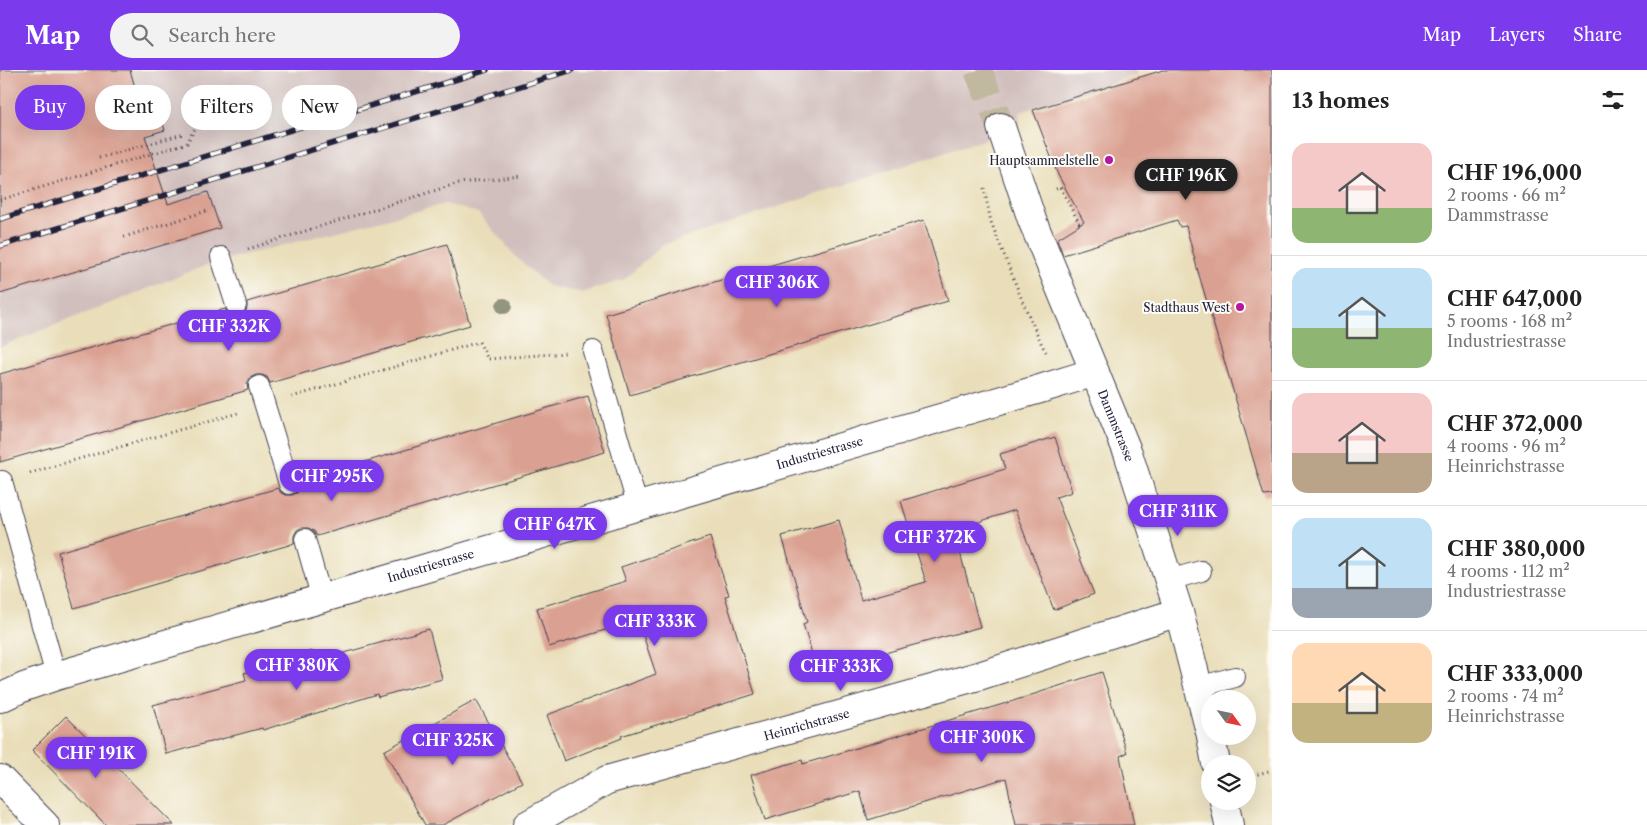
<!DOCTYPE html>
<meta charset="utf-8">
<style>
:root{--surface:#fff;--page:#f2f2f2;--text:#222;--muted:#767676;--line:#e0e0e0;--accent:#7c3aed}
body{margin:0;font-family:"Libre Caslon Text",serif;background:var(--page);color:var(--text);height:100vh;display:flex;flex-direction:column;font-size:19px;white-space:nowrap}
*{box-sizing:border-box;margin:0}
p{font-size:16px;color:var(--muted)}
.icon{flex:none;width:28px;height:28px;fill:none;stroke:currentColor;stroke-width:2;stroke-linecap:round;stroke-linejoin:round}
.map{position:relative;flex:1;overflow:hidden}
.sheet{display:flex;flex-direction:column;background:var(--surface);width:375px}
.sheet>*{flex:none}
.hud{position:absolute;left:15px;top:15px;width:475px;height:45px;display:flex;gap:10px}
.needle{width:32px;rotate:123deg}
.fabs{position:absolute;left:1201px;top:620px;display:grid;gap:10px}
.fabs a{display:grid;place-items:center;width:55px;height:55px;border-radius:50%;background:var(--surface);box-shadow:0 5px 20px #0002;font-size:25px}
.price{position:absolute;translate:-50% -42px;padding:0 11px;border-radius:18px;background:var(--accent);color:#fff;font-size:16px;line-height:32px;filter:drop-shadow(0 1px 2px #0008)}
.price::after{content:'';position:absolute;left:50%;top:30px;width:15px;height:11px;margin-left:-8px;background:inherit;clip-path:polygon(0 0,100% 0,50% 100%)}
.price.current{background:#222;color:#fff}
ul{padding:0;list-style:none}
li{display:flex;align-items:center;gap:15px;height:125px;padding:0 20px}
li+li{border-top:1px solid var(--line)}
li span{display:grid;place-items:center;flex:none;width:140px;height:100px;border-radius:15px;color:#555}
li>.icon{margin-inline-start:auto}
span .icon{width:60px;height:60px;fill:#fffc;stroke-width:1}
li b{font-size:21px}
h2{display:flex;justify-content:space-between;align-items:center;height:60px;padding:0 20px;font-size:21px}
.chip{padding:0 18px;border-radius:22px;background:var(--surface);box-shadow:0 5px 20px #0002;font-size:18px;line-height:45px}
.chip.current{background:var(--accent);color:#fff}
header{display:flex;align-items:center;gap:30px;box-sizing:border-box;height:70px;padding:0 25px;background:var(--accent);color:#fff}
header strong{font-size:24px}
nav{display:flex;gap:28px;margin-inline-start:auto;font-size:18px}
.search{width:350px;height:45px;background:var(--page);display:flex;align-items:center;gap:12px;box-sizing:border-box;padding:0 18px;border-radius:28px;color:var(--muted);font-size:19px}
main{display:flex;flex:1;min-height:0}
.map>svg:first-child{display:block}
</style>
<header>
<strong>Map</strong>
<div class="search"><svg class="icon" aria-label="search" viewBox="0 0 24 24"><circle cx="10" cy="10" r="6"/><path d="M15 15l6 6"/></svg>Search here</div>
<nav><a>Map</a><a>Layers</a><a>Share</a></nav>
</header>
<main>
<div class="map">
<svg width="1272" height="755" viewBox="0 0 1272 755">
<rect width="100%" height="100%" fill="#fdfcf7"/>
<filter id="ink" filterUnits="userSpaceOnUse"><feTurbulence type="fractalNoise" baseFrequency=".02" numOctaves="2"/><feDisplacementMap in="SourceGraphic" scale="10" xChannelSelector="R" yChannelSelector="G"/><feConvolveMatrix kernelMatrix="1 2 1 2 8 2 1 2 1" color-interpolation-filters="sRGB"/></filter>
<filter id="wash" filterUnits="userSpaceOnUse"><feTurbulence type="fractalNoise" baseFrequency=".0096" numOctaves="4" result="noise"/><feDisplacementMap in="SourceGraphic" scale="20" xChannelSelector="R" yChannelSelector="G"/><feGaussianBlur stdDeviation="1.12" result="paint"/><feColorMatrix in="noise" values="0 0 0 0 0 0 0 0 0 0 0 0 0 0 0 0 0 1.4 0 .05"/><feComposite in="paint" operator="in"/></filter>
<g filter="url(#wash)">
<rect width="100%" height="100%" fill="#e9deb9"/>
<polygon fill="#d1bfbd" points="0,0 1135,0 1137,5 1020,42 1019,58 662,175 625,209 582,223 548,216 517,188 478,143 445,134 212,193 0,277"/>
<g id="blocks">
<g fill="#daa091">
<polygon points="0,0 130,0 138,28 153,22 165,60 145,66 168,134 208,122 220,158 0,224"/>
<polygon points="1163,0 1272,0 1272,425 1264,426 1197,198 1186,156 1180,157 1177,150 1063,185 1057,169 1084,152 1058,105 1033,40"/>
<polygon points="924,150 948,231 630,325 606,244"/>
<polygon points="447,174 470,255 270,313 267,307 262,305 256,305 250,308 247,314 248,320 0,392 0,304 225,239 228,244 233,246 239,246 245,243 247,238 247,232"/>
<polygon points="588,326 605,382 317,466 314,461 308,458 301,458 297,460 294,466 294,473 289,475 74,538 58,482 278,418 281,423 286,425 292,425 298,422 301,416 300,411"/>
<polygon points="1055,367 1072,422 1056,427 1094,524 1054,540 1015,440 954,460 980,557 870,587 871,590 819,607 803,554 807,552 782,466 839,450 861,530 926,512 901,431 1005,399 1000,384"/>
<polygon points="710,467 729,525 725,526 755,624 621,666 622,668 564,691 547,645 656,604 638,550 549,577 537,538 626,511 621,497"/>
<polygon points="429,559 442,609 378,627 377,624 263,660 262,658 166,684 153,635 246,610 244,603 312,581 316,591"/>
<polygon points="1102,602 1127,683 1120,686 1134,755 1016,755 1006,708 868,750 860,721 765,750 751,705 802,690 803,694 1010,632"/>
<polygon points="476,630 522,712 443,755 425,755 384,681"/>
<polygon points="66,646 174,755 106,755 32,680"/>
</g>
</g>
</g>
<g filter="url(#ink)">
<use href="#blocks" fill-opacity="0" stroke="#403e4e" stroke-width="1"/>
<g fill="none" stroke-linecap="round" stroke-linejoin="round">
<polyline stroke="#c1b8a0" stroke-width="28" stroke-dasharray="28 14" stroke-linecap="butt" points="978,0 1001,57"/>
<defs>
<g id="service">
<polyline points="221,187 236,235"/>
<polyline points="593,281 637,434"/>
<polyline points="259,316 289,414"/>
<polyline points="2,411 56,606"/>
<polyline points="305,469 321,526"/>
<polyline points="1169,510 1201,501"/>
<polyline points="1199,617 1235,607"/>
</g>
<g id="minor">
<path id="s1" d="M 1001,57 L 1032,150 L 1128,383 L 1179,542 L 1210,662"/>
<path id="s2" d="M 0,628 L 24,617 L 56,606 C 383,508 711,413 1040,319 L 1095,302"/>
<polyline points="1211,666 1216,694"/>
<polyline points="0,709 45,755"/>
<polyline points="1224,731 1229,755"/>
<path id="s3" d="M 527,755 L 607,710 L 982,605 L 1179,542"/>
</g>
</defs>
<use href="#service" stroke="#403e4e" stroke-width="22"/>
<use href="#minor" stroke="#403e4e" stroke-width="30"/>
<g stroke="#403e4e" stroke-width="3" stroke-dasharray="1 4" stroke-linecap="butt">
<polyline points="99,88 183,64"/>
<polyline points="984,118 991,152 1022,230 1042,275 1046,282"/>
<polyline points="1056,119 1060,117 1079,153 1083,151"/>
<polyline points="0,130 187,73 202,46 216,13"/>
<polyline points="124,167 207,141"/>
<polyline points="248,179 459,113 521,106"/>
<polyline points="292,327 479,272 488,289 565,283"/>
<polyline points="30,403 238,343"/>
<polyline points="1248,707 1272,700"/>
</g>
<use href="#service" stroke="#fff" stroke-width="20"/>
<use href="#minor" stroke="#fff" stroke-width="28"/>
<defs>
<g id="rail">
<polyline points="0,149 487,0"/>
<polyline points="0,176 572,0"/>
</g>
</defs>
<use href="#rail" stroke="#22223b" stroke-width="5.5"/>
<use href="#rail" stroke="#fdfcf7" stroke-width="4" stroke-dasharray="11" stroke-linecap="butt"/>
</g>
<circle fill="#929580" cx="504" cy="236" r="8"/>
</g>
<g fill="#b5179e" stroke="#fdfcf7" stroke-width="2">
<circle cx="1109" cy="90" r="5"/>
<circle cx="1240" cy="237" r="5"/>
</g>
<g text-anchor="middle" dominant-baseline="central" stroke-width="4" stroke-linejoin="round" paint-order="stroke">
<g font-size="12" fill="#22223b" stroke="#fdfcf7" text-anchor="end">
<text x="1099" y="90">Hauptsammelstelle</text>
<text x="1230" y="237">Stadthaus West</text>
</g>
<g font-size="12" fill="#22223b" stroke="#fdfcf7">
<text stroke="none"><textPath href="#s1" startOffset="320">Dammstrasse</textPath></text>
<text stroke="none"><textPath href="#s2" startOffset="856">Industriestrasse</textPath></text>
<text stroke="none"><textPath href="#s2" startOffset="451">Industriestrasse</textPath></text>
<text stroke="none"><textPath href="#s3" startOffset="299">Heinrichstrasse</textPath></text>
</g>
</g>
</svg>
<div class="fabs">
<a><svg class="needle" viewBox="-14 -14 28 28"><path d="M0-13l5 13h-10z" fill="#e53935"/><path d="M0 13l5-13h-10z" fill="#767676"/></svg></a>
<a><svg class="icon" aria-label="layers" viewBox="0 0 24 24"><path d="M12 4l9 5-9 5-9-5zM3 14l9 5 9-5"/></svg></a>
</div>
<b class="price current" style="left:1186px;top:131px">CHF 196K</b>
<b class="price" style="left:777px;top:238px">CHF 306K</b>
<b class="price" style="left:229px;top:282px">CHF 332K</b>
<b class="price" style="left:332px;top:432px">CHF 295K</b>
<b class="price" style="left:1178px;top:467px">CHF 311K</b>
<b class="price" style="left:555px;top:480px">CHF 647K</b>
<b class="price" style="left:935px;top:493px">CHF 372K</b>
<b class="price" style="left:655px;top:577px">CHF 333K</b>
<b class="price" style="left:297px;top:621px">CHF 380K</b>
<b class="price" style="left:841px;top:622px">CHF 333K</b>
<b class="price" style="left:982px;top:693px">CHF 300K</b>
<b class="price" style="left:453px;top:696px">CHF 325K</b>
<b class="price" style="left:96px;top:709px">CHF 191K</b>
<div class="hud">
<a class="chip current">Buy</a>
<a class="chip">Rent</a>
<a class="chip">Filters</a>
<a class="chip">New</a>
</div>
</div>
<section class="sheet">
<h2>13 homes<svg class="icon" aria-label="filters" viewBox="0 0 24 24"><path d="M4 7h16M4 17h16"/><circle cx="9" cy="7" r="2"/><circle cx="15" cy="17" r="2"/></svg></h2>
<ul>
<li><span style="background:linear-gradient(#f6c9c9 65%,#8fb573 0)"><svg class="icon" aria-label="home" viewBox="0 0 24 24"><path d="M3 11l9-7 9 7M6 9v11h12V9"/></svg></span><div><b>CHF 196,000</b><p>2 rooms · 66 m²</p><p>Dammstrasse</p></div></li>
<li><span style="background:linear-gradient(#bfe0f5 60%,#8fb573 0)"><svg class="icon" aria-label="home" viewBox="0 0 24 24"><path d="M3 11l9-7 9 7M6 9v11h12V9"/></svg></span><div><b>CHF 647,000</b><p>5 rooms · 168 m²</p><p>Industriestrasse</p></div></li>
<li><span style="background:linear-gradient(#f6c9c9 60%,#b9a48a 0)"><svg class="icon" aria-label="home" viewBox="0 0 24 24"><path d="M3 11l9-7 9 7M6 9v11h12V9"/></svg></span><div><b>CHF 372,000</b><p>4 rooms · 96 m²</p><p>Heinrichstrasse</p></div></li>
<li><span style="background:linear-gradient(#bfe0f5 70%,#9aa5b1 0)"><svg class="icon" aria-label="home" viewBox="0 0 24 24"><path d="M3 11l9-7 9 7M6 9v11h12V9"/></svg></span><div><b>CHF 380,000</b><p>4 rooms · 112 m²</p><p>Industriestrasse</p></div></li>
<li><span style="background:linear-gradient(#ffd9b3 60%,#c2b280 0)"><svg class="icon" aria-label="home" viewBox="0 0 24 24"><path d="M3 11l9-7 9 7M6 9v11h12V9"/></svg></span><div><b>CHF 333,000</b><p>2 rooms · 74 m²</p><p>Heinrichstrasse</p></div></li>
</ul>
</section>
</main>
